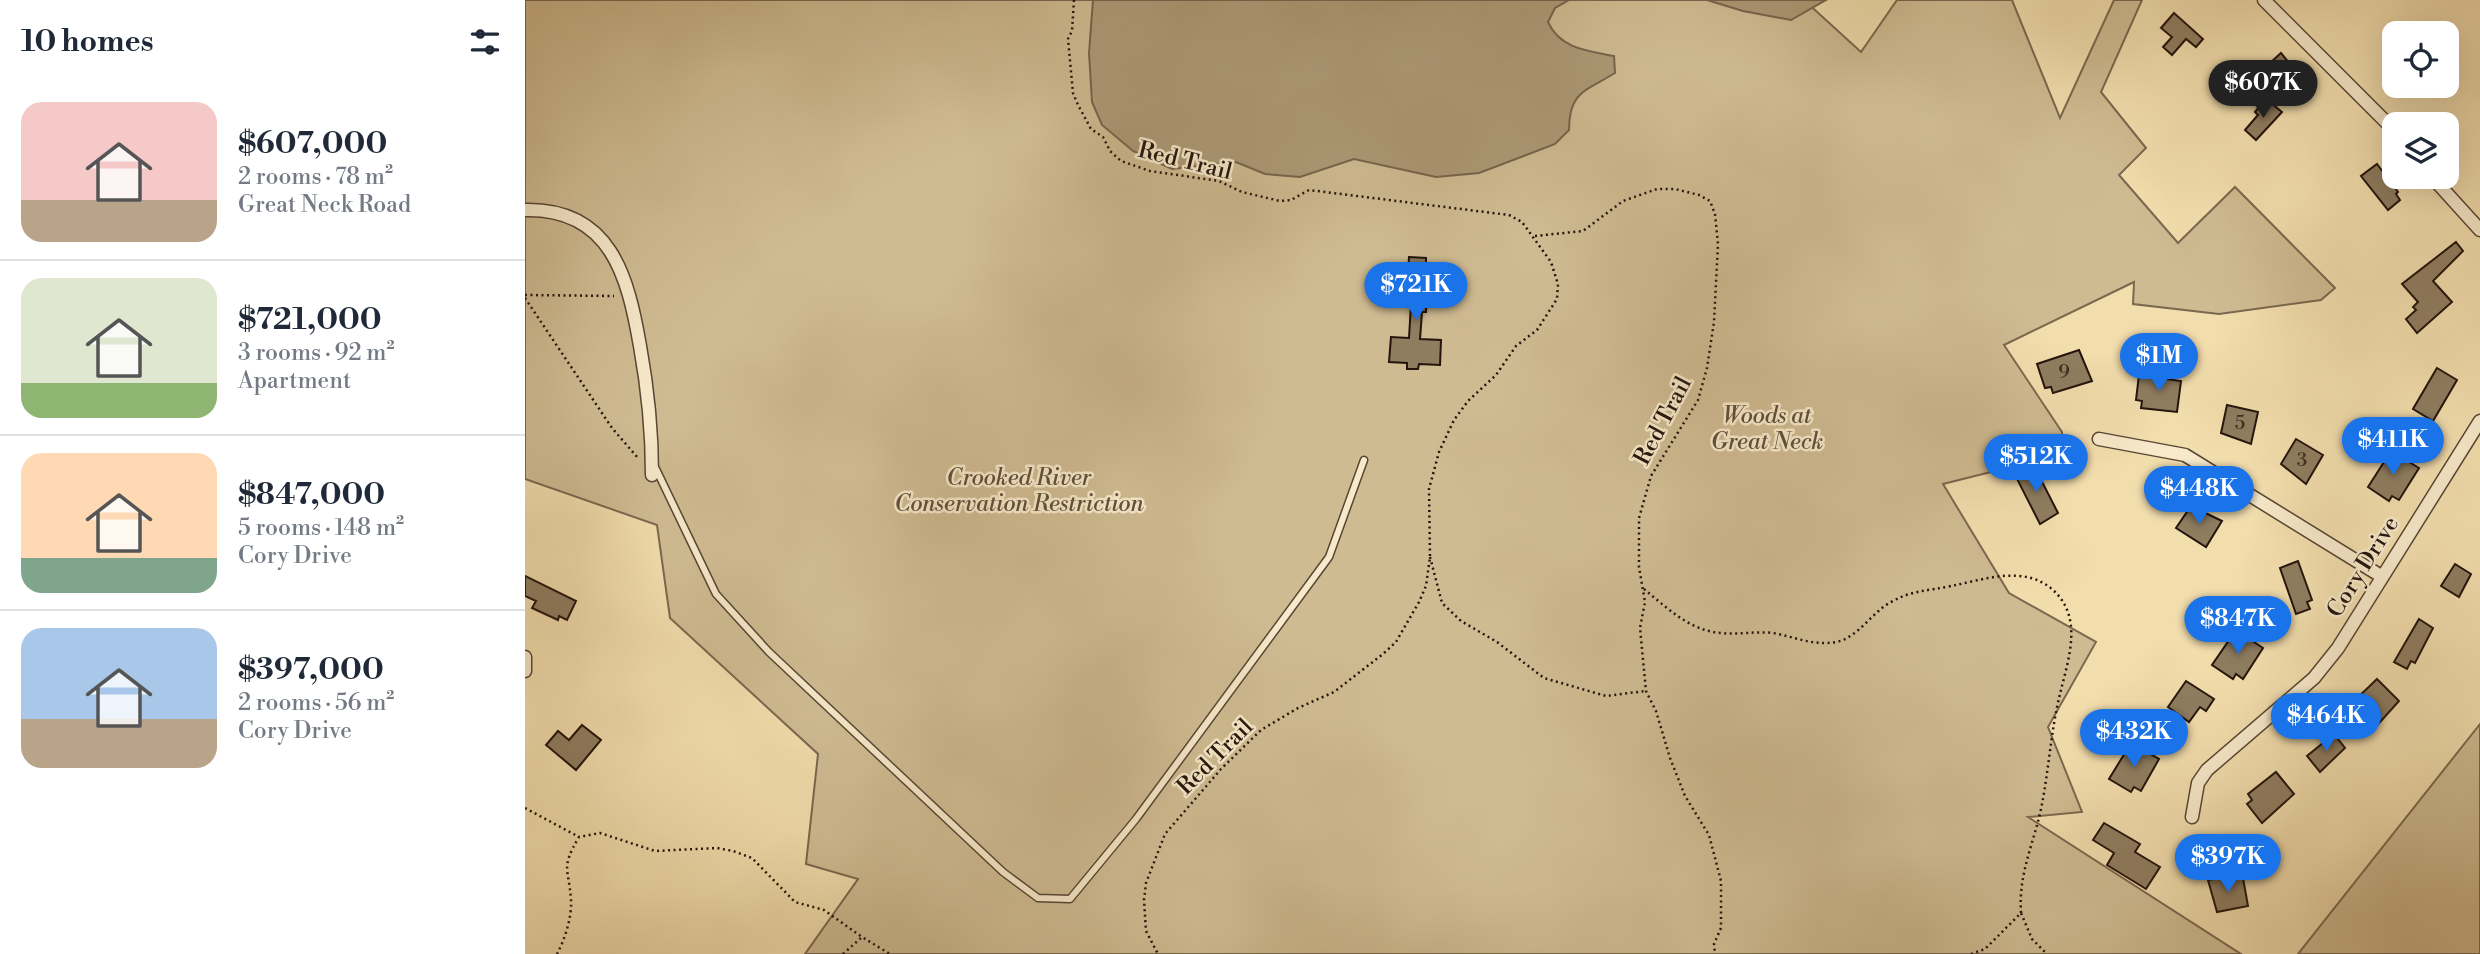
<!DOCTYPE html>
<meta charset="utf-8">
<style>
:root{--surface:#fff;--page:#f6f6f7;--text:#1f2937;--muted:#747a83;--line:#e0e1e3;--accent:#1a73e8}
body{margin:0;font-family:"Libre Bodoni",serif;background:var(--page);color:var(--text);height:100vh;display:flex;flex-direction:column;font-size:26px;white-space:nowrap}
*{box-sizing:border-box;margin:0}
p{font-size:23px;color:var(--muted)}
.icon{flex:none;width:38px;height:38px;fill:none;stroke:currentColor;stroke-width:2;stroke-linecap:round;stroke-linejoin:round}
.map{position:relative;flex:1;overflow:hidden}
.drawer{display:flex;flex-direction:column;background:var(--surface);width:525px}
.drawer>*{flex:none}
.buttons{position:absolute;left:1857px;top:21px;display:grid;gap:14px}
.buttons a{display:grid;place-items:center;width:77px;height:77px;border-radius:14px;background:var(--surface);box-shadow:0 7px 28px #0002;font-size:35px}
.price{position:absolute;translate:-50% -60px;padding:0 16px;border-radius:24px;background:var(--accent);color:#fff;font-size:23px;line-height:46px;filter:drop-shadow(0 2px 4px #0008)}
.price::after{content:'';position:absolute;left:50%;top:42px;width:21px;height:16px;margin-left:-10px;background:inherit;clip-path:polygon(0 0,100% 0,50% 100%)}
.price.current{background:#222;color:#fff}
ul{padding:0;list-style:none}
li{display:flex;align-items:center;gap:21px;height:175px;padding:0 21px}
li+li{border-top:2px solid var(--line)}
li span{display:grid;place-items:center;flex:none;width:196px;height:140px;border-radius:21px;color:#555}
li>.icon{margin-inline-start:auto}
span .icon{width:84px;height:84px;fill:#fffc;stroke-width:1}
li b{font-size:30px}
h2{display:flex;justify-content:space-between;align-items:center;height:84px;padding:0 21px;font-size:30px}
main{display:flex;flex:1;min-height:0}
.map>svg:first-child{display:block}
</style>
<main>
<section class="drawer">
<h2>10 homes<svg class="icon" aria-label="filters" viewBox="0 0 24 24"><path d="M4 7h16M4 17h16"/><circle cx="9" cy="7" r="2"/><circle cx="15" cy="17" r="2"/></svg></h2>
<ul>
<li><span style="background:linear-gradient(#f6c9c9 70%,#b9a48a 0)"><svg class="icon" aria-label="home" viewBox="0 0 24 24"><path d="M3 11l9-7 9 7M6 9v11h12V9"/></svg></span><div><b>$607,000</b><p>2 rooms · 78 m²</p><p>Great Neck Road</p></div></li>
<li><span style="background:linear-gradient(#dfe7d0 75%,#8fb573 0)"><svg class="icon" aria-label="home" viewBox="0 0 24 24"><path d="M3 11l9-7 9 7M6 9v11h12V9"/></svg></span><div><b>$721,000</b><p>3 rooms · 92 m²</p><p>Apartment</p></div></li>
<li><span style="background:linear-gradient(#ffd9b3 75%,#7fa58c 0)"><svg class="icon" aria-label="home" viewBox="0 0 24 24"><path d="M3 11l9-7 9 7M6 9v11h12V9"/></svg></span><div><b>$847,000</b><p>5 rooms · 148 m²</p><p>Cory Drive</p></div></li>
<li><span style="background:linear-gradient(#a9c7e8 65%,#b9a48a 0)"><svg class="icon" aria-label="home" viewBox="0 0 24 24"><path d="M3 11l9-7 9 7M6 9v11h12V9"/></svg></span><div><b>$397,000</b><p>2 rooms · 56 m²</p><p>Cory Drive</p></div></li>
</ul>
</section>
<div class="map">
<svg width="1955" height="954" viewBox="0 0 1955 954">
<rect width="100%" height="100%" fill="#f2ddad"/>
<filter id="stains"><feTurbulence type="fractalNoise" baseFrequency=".00286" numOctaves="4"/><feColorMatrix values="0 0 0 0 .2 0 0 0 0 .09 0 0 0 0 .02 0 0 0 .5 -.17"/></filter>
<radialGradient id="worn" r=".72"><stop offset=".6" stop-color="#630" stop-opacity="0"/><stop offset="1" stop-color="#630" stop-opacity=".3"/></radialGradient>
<g fill="#cfbb92" stroke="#7a684f" stroke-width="2">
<polygon points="0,0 1279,0 1336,52 1372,0 1487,0 1535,118 1589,0 1617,0 1576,92 1621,148 1594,175 1653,243 1710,187 1810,288 1796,300 1694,314 1608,304 1609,282 1479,345 1537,432 1538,454 1418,484 1484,593 1571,642 1523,727 1557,812 1503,817 1716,954 280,954 333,879 281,864 293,754 145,618 132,525 0,479"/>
<polygon points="1955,724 1955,954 1773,954"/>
</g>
<g fill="#ac9976" stroke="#76644c" stroke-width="2">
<path d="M 568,0 L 1044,0 L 1030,8 L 1023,22 C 1035,49 1063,51 1089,56 L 1090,73 C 1061,91 1044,91 1044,130 L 1030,144 L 954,173 L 911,177 L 829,159 L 775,177 L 740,174 L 711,162 L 647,169 L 608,151 L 577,125 L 567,102 L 564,53 Z"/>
<polygon points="1182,0 1301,0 1266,20 1218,11"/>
</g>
<g fill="#8f7d60" stroke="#24140c" stroke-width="2">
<polygon points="1649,13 1678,39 1671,47 1661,39 1647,55 1638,47 1647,37 1636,28"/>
<polygon points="1756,53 1777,79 1767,90 1746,70 1750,66 1746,62"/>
<polygon points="1739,101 1744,106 1746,103 1757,112 1731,140 1720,130 1733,115 1730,112"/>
<polygon points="1852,164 1873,192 1871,194 1875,200 1863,210 1836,176"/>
<polygon points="1931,242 1938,251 1908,281 1927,302 1892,333 1881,319 1891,310 1888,307 1893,302 1877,284"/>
<polygon points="884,257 901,258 901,264 904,265 901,312 897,312 895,339 916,340 915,365 894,364 893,369 882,369 882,363 864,362 866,337 884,338 886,304 881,304"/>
<polygon points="1554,350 1567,381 1528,393 1526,387 1520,388 1512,364"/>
<polygon points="1912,368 1932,380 1908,421 1888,409"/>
<polygon points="1614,375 1656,381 1652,412 1616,408 1617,401 1611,400"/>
<polygon points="1702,405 1733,412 1726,444 1696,433"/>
<polygon points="1771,439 1798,455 1781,484 1756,464"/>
<polygon points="1866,451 1894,468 1874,500 1867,496 1864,501 1843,487"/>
<polygon points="1501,464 1506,473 1511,470 1533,513 1515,524 1488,471"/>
<polygon points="1666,506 1697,521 1681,547 1651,528"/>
<polygon points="1773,561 1787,600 1782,602 1785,609 1771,614 1755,568"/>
<polygon points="1930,564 1946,574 1934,597 1916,586"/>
<polygon points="0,576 51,601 42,620 34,616 33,620 7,608 11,601 0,596"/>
<polygon points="1894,619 1908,628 1890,663 1886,661 1882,669 1869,662"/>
<polygon points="1711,630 1738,648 1718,679 1711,674 1708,679 1687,665"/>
<polygon points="1852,679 1874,701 1847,731 1829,713 1832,710 1826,704"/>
<polygon points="1661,681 1689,699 1681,711 1675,707 1664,722 1643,707"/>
<polygon points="57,725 76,740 51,770 21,745 33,731 44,740"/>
<polygon points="1809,734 1820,748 1795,772 1782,756"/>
<polygon points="1606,743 1634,759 1616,791 1609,787 1606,792 1584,779"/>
<polygon points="1751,772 1769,794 1737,823 1722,804 1727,800 1723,794"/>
<polygon points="1579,823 1615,844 1610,852 1635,867 1621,889 1582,865 1589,853 1568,840"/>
<polygon points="1700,877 1700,881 1718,878 1723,906 1692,912 1683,880"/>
</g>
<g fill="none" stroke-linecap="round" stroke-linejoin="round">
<defs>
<polyline id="lane" points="131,469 191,594 244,652 478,872 513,898 545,899 611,819 804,557 839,460"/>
<g id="street">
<polyline points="1739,0 1869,130"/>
<polyline points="1907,177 1955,230"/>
<path d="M 0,210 C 86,208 103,277 115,346 C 123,390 127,431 127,475"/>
<polyline points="1574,439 1660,455 1856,576"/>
<polyline points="0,657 0,671"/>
<polyline points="1667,817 1673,783 1682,770 1789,678 1813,648 1955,421"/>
</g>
</defs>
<use href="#lane" stroke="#584634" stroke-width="9"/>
<use href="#street" stroke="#584634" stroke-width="15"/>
<g stroke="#24140c" stroke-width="2.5" stroke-dasharray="2 3.5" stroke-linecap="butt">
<polyline points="549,0 547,31 543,39 548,93 553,105 566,129 578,137 585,151 596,161 625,171 694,181 717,192 755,201 766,200 784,190 984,215 997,222 1026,262 1033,284 1032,299 1012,330 991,346 971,375 943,401 929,420 914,452 904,489 905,557 901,586 894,602 871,642 858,654 809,692 773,708 736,730 696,769 640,834 621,883 619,900 621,931 633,954"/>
<polyline points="1010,236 1058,231 1098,201 1132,189 1150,189 1174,195 1185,201 1190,214 1193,244 1189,322 1182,368 1173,400 1126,476 1114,518 1114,567 1120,602 1115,628 1121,691 1131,711 1145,758 1160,796 1184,835 1196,881 1196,928 1189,944 1190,954"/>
<polyline points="0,295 89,296"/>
<polyline points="0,298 87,428 113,458"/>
<polyline points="905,557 917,603 936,621 972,642 1019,678 1081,696 1120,691"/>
<path d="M 1119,589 C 1141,607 1165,631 1196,633 C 1213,635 1230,631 1248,633 C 1270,637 1288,646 1311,642 C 1333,638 1347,612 1366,602 C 1387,590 1403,591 1426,586 C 1458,580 1499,564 1528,590 C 1559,618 1543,660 1535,694 C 1526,730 1524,768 1517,804 C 1510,841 1493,873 1496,913"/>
<polyline points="0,808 54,837"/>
<path d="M 32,954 C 40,939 47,917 46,900 C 44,868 35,869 54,837 L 75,833 L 130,851 L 192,848 L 208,851 L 227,858 L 270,902 L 299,910 L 337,937"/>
<polyline points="318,954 337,937 365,954"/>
<polyline points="1446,954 1460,949 1496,913 1507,939 1522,954"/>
</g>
<use href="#lane" stroke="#f7e9ca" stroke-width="6"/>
<use href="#street" stroke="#f7e9ca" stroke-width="12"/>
</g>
<g text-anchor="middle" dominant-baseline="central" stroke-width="5" stroke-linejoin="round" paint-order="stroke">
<g font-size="19" fill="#3f2e21">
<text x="1539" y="372">9</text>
<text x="1715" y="423">5</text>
<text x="1777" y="460">3</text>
</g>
<g font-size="23" fill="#24140c" stroke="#f7e9ca">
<text transform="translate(660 161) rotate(14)">Red Trail</text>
<text transform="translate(1138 421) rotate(-62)">Red Trail</text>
<text transform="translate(1838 567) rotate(-58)">Cory Drive</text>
<text transform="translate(690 757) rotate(-45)">Red Trail</text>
</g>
<g font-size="23" font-style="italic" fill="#604e3b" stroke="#f7e9ca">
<text x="1242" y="416">Woods at<tspan x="1242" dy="26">Great Neck</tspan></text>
<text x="494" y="478">Crooked River<tspan x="494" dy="26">Conservation Restriction</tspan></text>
</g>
</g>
<rect width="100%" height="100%" filter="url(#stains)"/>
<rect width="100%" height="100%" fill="url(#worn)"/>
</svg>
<div class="buttons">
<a><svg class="icon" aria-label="locate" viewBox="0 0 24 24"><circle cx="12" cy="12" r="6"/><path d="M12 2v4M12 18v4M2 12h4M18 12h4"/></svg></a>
<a><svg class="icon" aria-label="layers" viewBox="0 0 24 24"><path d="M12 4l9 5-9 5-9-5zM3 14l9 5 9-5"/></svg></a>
</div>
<b class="price current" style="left:1738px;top:120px">$607K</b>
<b class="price" style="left:891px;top:322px">$721K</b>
<b class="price" style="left:1634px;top:393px">$1M</b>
<b class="price" style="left:1868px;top:477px">$411K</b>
<b class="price" style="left:1511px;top:494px">$512K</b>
<b class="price" style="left:1674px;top:526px">$448K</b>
<b class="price" style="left:1713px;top:656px">$847K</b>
<b class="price" style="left:1801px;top:753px">$464K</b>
<b class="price" style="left:1609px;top:769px">$432K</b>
<b class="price" style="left:1703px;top:894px">$397K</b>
</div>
</main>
